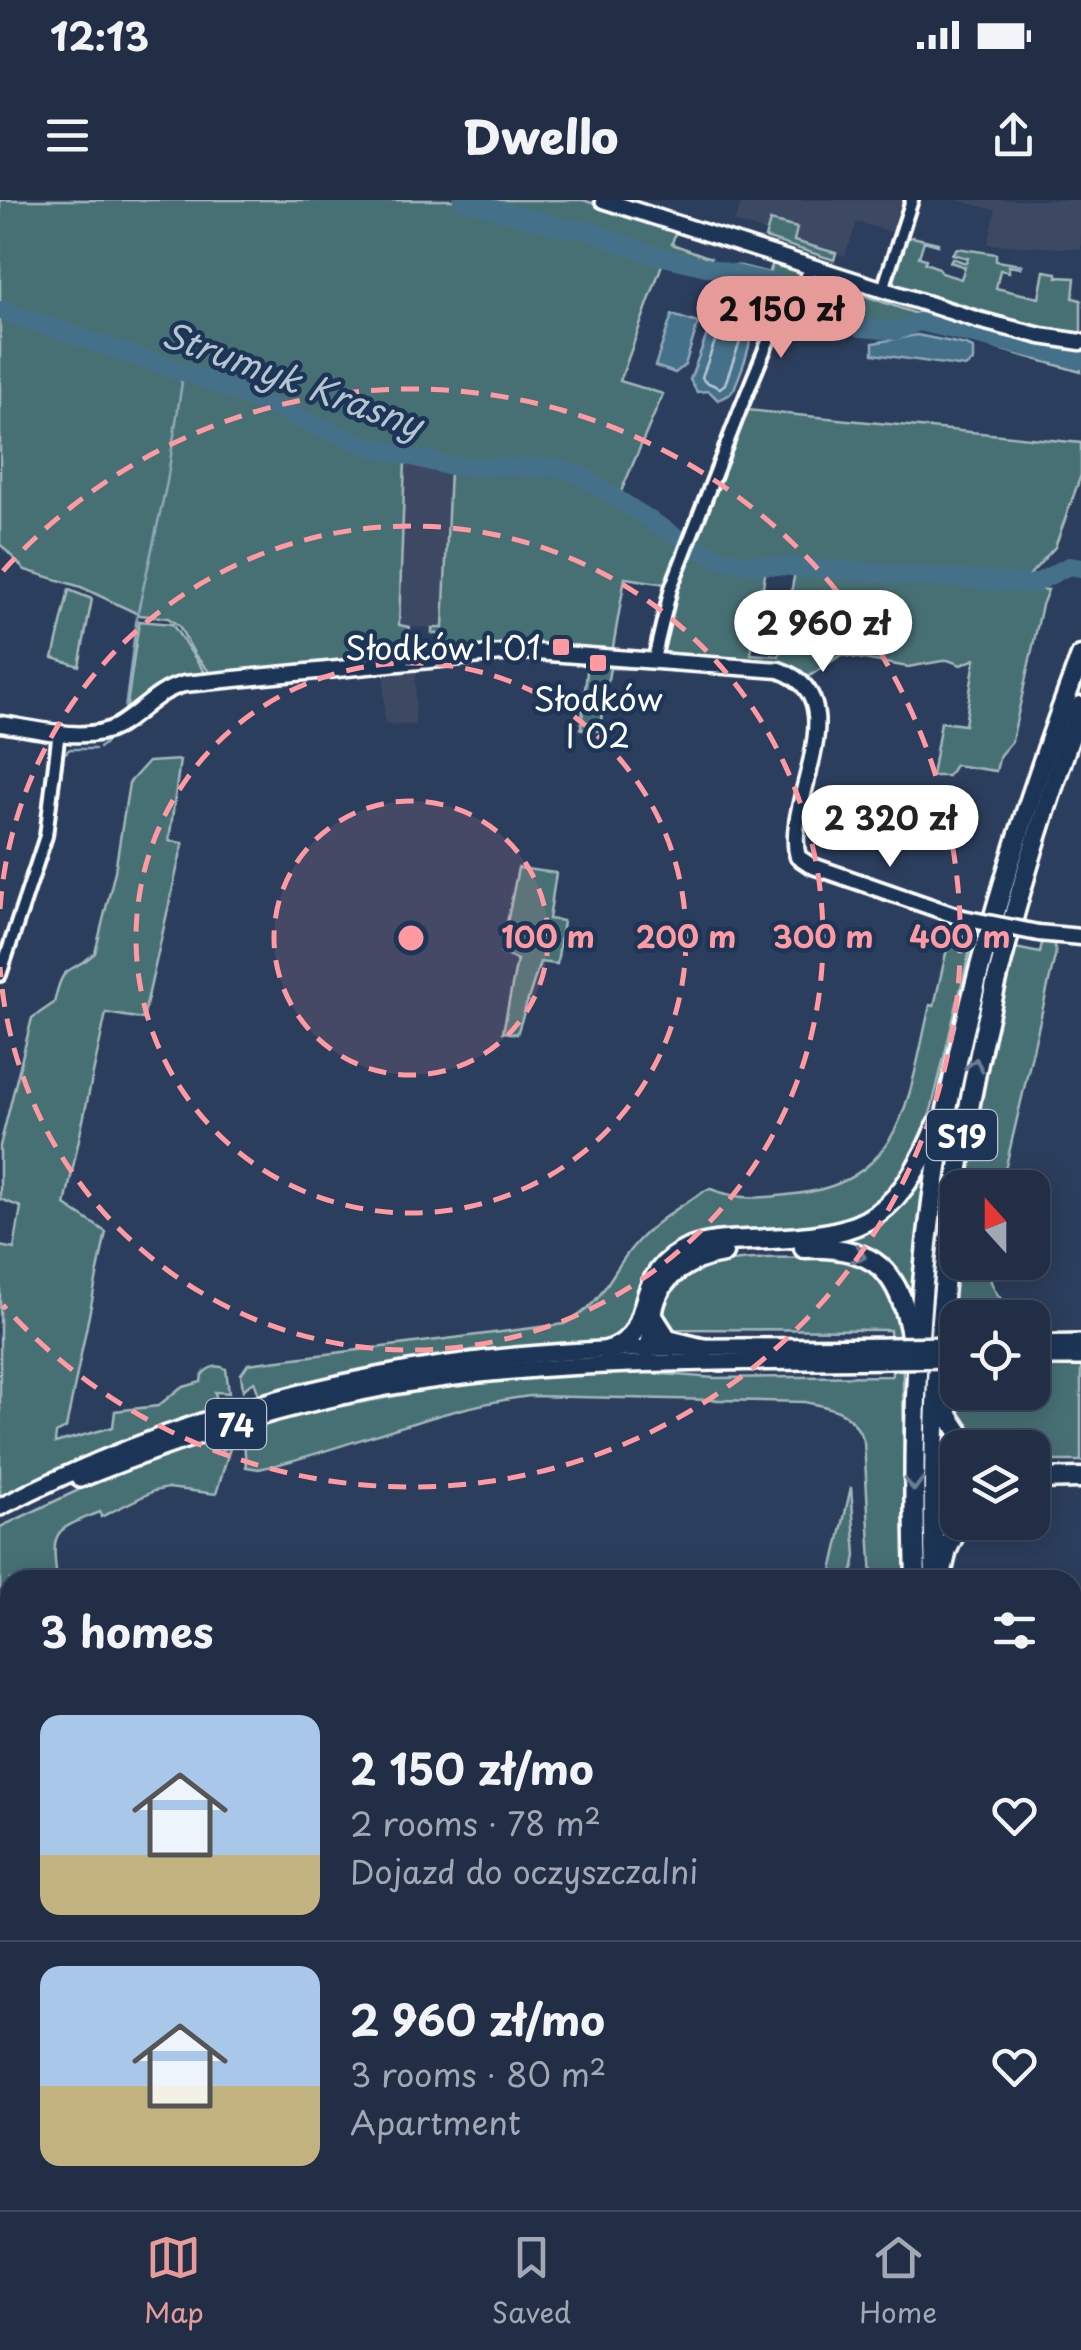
<!DOCTYPE html>
<meta charset="utf-8">
<style>
:root{--surface:#212e46;--page:#2d3a51;--text:#f1f3f6;--muted:#a2a8b3;--line:#3e4a5f;--accent:#e69b98}
body{margin:0;font-family:"Playpen Sans",sans-serif;background:var(--page);color:var(--text);height:100vh;display:flex;flex-direction:column;font-size:38px;white-space:nowrap}
*{box-sizing:border-box;margin:0}
p{font-size:32px;color:var(--muted)}
.icon{flex:none;width:55px;height:55px;fill:none;stroke:currentColor;stroke-width:2;stroke-linecap:round;stroke-linejoin:round}
.map{position:relative;flex:1;overflow:hidden}
.drawer{position:absolute;left:0px;top:1370px;width:1082px;height:640px;display:flex;flex-direction:column;background:var(--surface);border-radius:30px 30px 0 0;box-shadow:0 5px 25px #0003,0 0 0 2px var(--line)}
.drawer>*{flex:none}
.needle{width:65px;rotate:339deg}
.fabs{position:absolute;left:940px;top:970px;display:grid;gap:20px}
.fabs a{display:grid;place-items:center;width:110px;height:110px;border-radius:20px;background:var(--surface);box-shadow:0 5px 25px #0003,0 0 0 2px var(--line);font-size:50px}
.price{position:absolute;translate:-50% -85px;padding:0 22px;border-radius:35px;background:#fff;color:#222;font-size:32px;line-height:65px;filter:drop-shadow(0 2px 5px #0008)}
.price::after{content:'';position:absolute;left:50%;top:60px;width:30px;height:22px;margin-left:-15px;background:inherit;clip-path:polygon(0 0,100% 0,50% 100%)}
.price.selected{background:var(--accent);color:#111}
ul{padding:0;list-style:none}
li{display:flex;align-items:center;gap:30px;height:250px;padding:0 40px}
li+li{border-top:2px solid var(--line)}
li span{display:grid;place-items:center;flex:none;width:280px;height:200px;border-radius:20px;color:#555}
li>.icon{margin-inline-start:auto}
span .icon{width:120px;height:120px;fill:#fffc;stroke-width:1}
li b{font-size:42px}
h2{display:flex;justify-content:space-between;align-items:center;height:120px;padding:0 40px;font-size:42px}
.status{display:flex;justify-content:space-between;align-items:center;height:70px;padding:0 50px;background:var(--surface);direction:ltr}
.status svg{height:28px;fill:currentColor}
header{display:flex;justify-content:space-between;align-items:center;height:130px;padding:0 40px;background:var(--surface);font-size:45px;font-weight:800}
.menu{display:flex;justify-content:space-around;align-items:center;height:140px;border-top:2px solid var(--line);background:var(--surface);font-size:28px;color:var(--muted)}
.menu a{display:grid;justify-items:center;gap:5px}
.menu .selected{color:var(--accent)}
.map>svg:first-child{display:block}
</style>
<div class="status"><b>12:13</b><svg viewBox="0 0 49 12"><path d="M0 12V9h3v3zM5 12V6h3v6zM10 12V3h3v9zM15 12V0h3v12zM26 1h20v11H26zM47 4h2v5h-2z"/></svg></div>
<header><svg class="icon" aria-label="menu" viewBox="0 0 24 24"><path d="M4 6h16M4 12h16M4 18h16"/></svg>Dwello<svg class="icon" aria-label="share" viewBox="0 0 24 24"><path d="M12 15V3M7 8l5-5 5 5M5 13v7h14v-7"/></svg></header>
<div class="map">
<svg width="1081" height="2010" viewBox="0 0 1081 2010">
<rect width="100%" height="100%" fill="#2c3e5d"/>
<filter id="ink" filterUnits="userSpaceOnUse"><feTurbulence type="fractalNoise" baseFrequency=".01" numOctaves="2"/><feDisplacementMap in="SourceGraphic" scale="20" xChannelSelector="R" yChannelSelector="G"/><feConvolveMatrix kernelMatrix="1 2 1 2 8 2 1 2 1" color-interpolation-filters="sRGB"/></filter>
<g filter="url(#ink)">
<g fill="#3e4964">
<polygon points="743,0 905,0 895,33 857,22 845,56 734,22"/>
<polygon points="956,0 1081,0 1081,49 988,44 996,10"/>
<polygon points="405,261 450,270 443,428 399,426"/>
<polygon points="416,472 415,525 384,524 384,476"/>
</g>
<g fill="#477075" stroke="#a3b8ba" stroke-width="2.5">
<polygon points="0,0 459,0 465,5 591,33 664,59 620,181 663,194 620,294 567,265 452,262 374,243 195,172 0,107"/>
<polygon points="465,0 583,0 670,29 675,33 672,44 711,58 707,66 647,51 587,28 562,25"/>
<polygon points="770,21 797,28 794,41 836,53 834,60 765,38"/>
<polygon points="912,37 938,43 938,45 924,41 919,57 926,59 925,63 939,68 941,73 961,79 965,67 950,62 952,58 966,63 968,58 952,54 957,48 996,54 996,61 1022,65 1021,68 1009,66 1009,72 1000,70 996,88 1039,98 1044,71 1057,73 1057,77 1075,78 1073,98 1081,100 1081,134 1029,125 892,83 904,41"/>
<polygon points="773,63 802,72 799,87 743,72 712,68 714,64 741,66 769,73"/>
<polygon points="711,70 742,74 798,90 770,123 781,92 710,74"/>
<path d="M 814,78 L 914,113 L 943,114 L 1027,139 L 1081,147 L 1081,159 L 918,121 C 893,136 863,133 839,116 C 827,108 819,97 807,89 Z"/>
<polygon points="797,103 809,123 775,140 747,210 1081,243 1081,275 1055,347 1024,381 749,363 721,358 693,345 774,134"/>
<polygon points="0,113 209,184 364,249 405,261 399,425 409,427 408,447 385,448 385,460 212,475 195,455 179,426 168,418 140,415 81,387 25,370 0,344"/>
<polygon points="919,125 1081,163 1081,172 925,128 902,133"/>
<polygon points="450,270 560,272 578,279 682,344 667,384 625,378 612,453 438,454 438,434 432,433 432,428 443,428"/>
<polygon points="692,349 719,361 766,369 751,454 779,456 795,372 1048,390 1042,405 1012,541 1000,555 996,571 955,565 948,576 932,576 941,522 965,525 975,459 961,465 948,460 908,467 841,455 805,479 778,464 666,454 661,447 673,398"/>
<polygon points="69,390 92,399 79,466 53,458"/>
<polygon points="139,421 172,424 206,474 162,485 126,512"/>
<polygon points="588,461 638,466 635,469 610,468 599,531 581,529"/>
<path d="M 180,560 L 169,641 L 183,643 L 143,819 L 106,813 L 65,1005 L 106,1032 L 66,1228 L 56,1233 L 55,1243 L 113,1227 L 115,1211 L 158,1206 L 180,1188 L 201,1182 L 202,1175 C 208,1167 218,1164 226,1169 L 229,1193 L 215,1192 L 218,1206 L 213,1211 L 109,1249 L 0,1300 L 0,1046 L 14,1049 L 21,1007 L 0,999 L 0,946 L 32,818 L 54,803 C 64,759 68,777 95,753 L 115,671 L 129,583 L 148,562 Z"/>
<polygon points="518,668 556,673 549,719 563,721 557,764 540,762 517,834 503,832 517,760 501,753"/>
<path d="M 949,740 L 971,746 L 931,911 L 913,963 L 895,988 L 873,1009 L 837,1026 L 681,1043 L 651,1066 L 636,1095 L 632,1123 L 629,1129 L 612,1140 L 471,1150 L 260,1198 L 254,1181 L 243,1190 L 241,1174 L 248,1164 L 564,1124 C 603,1105 606,1080 631,1049 C 651,1024 679,1007 706,990 L 711,989 C 740,1001 764,998 795,994 C 905,982 909,894 930,805 L 934,806 Z"/>
<polygon points="1042,742 1054,742 1056,752 1001,987 968,988 981,884 1012,757 1015,748 1040,753"/>
<path d="M 930,964 L 912,1104 C 894,1060 883,1051 837,1040 C 886,1025 905,1009 930,964 Z"/>
<path d="M 853,1058 C 882,1072 892,1089 902,1119 L 906,1380 L 872,1380 L 864,1242 C 852,1210 836,1209 805,1202 L 530,1196 C 442,1207 361,1243 276,1265 L 259,1269 L 246,1267 L 244,1240 L 261,1240 L 259,1227 L 288,1216 L 461,1184 L 599,1169 L 715,1178 L 892,1176 L 890,1130 L 675,1129 L 662,1124 C 662,1111 663,1097 671,1087 C 702,1049 808,1059 853,1058 Z"/>
<path d="M 958,1063 L 986,1063 C 992,1094 1001,1105 1030,1117 L 958,1118 L 958,1192 L 1032,1192 L 1033,1166 L 1081,1166 L 1081,1261 L 1033,1261 L 1032,1248 L 981,1247 C 928,1214 951,1114 958,1063 Z"/>
<polygon points="943,1215 958,1247 958,1310 941,1341"/>
<path d="M 210,1239 L 216,1254 L 231,1245 L 216,1294 L 168,1288 L 154,1291 L 101,1317 L 100,1312 C 53,1331 51,1329 57,1380 L 10,1380 L 10,2000 L 234,2000 L 234,2010 L 0,2010 L 0,1327 L 102,1279 Z"/>
<polygon points="851,1287 856,1356 851,1380 830,1380"/>
<polygon points="322,2000 747,2000 745,2010 321,2010"/>
</g>
<g fill="#446f8a" stroke="#8fa9b9" stroke-width="2.5">
<path d="M 727,112 C 770,114 742,167 734,189 L 729,195 L 718,200 L 709,191 L 697,192 L 690,180 L 712,121 Z"/>
<polygon points="672,115 698,123 685,165 675,173 655,166"/>
<polygon points="917,135 966,145 973,148 973,161 965,167 873,154 873,143"/>
</g>
<g fill="none" stroke-linecap="round" stroke-linejoin="round">
<polygon stroke="#b4c5d0" stroke-width="2.5" points="726,123 738,125 741,139 725,184 720,188 704,181 702,177 720,128"/>
<g stroke="#8fa9b9" stroke-width="2.5">
<polyline points="121,516 125,510 137,416 167,282 182,182 171,168"/>
<polyline points="99,548 115,535"/>
<polyline points="23,724 55,620 64,554 70,549 95,549"/>
</g>
<g stroke="#446f8a" stroke-width="18">
<polyline points="462,0 561,27 586,30 647,53 808,91 840,119 861,128 896,131 919,122 1081,160"/>
<polyline points="0,110 209,181 364,245 448,266 560,268 580,275 688,344 720,359 748,364 1034,384 1069,366 1081,368"/>
</g>
<defs>
<g id="street">
<polyline points="883,89 912,0"/>
<polyline points="654,459 671,388 740,210 774,127 801,90 811,66"/>
<polyline points="0,775 46,636 59,531"/>
</g>
<g id="secondary">
<polyline points="603,0 978,120 1041,136 1081,142"/>
<path d="M 0,524 C 34,528 86,544 118,526 C 142,512 156,491 184,484 L 522,451 L 779,470 C 860,499 782,602 798,657 L 810,665 L 963,718"/>
<polyline points="1038,733 1081,737"/>
</g>
<g id="primary">
<polyline points="1032,1144 1081,1143"/>
<polyline points="1032,1157 1081,1157"/>
<path d="M 80,1279 C 179,1239 281,1206 386,1187 C 552,1158 721,1163 888,1160"/>
<path d="M 0,1307 C 161,1224 336,1173 516,1156 C 640,1144 766,1148 890,1146"/>
</g>
<g id="highway">
<path d="M 804,1048 C 875,1045 901,1071 912,1141"/>
<polyline points="654,1118 668,1140 705,1149"/>
<path d="M 647,1150 C 655,1139 651,1124 653,1111 C 659,1075 690,1058 723,1053"/>
<path d="M 606,1151 C 659,1136 628,1083 680,1053 C 701,1041 724,1041 747,1040 C 856,1036 892,1031 937,925"/>
<polyline points="941,1186 949,1217 970,1248"/>
<polyline points="1032,1279 1081,1278"/>
<polyline points="941,1375 947,1350 960,1322"/>
<path d="M 916,1380 C 911,1227 917,1071 945,920 C 975,761 1024,607 1081,456"/>
<path d="M 935,1380 C 925,1066 974,801 1081,506"/>
<polyline points="1044,2000 1047,2010"/>
<polyline points="1063,2000 1067,2010"/>
</g>
</defs>
<use href="#street" stroke="#fff" stroke-width="18"/>
<use href="#secondary" stroke="#fff" stroke-width="21"/>
<use href="#primary" stroke="#fff" stroke-width="22"/>
<use href="#highway" stroke="#fff" stroke-width="25"/>
<use href="#street" stroke="#1d3557" stroke-width="10"/>
<use href="#secondary" stroke="#1d3557" stroke-width="14"/>
<use href="#primary" stroke="#1d3557" stroke-width="15"/>
<use href="#highway" stroke="#1d3557" stroke-width="18"/>
<defs>
<polyline id="secondary-bridge" points="963,718 1038,733"/>
<g id="primary-bridge">
<polyline points="890,1146 958,1145"/>
<polyline points="888,1160 958,1159"/>
</g>
</defs>
<use href="#secondary-bridge" stroke="#fff" stroke-width="21" stroke-linecap="butt"/>
<use href="#primary-bridge" stroke="#fff" stroke-width="22" stroke-linecap="butt"/>
<use href="#secondary-bridge" stroke="#1d3557" stroke-width="14"/>
<use href="#primary-bridge" stroke="#1d3557" stroke-width="15"/>
</g>
<defs><path id="oneway-chevron" d="M-2-3.5L2.5 0L-2 3.5" fill="none" stroke-width="1.6" stroke-linecap="round" stroke-linejoin="round" transform="scale(2.5)"/></defs>
<g stroke="#6c7c92">
<use href="#oneway-chevron" transform="translate(975 865) rotate(-78)"/>
<use href="#oneway-chevron" transform="translate(859 1055) rotate(22)"/>
<use href="#oneway-chevron" transform="translate(914 1284) rotate(89)"/>
</g>
</g>
<circle cx="411" cy="738" r="137" fill="#ff9aa2" fill-opacity=".12"/>
<g fill="none" stroke="#ff9aa2" stroke-width="5" stroke-dasharray="18 12">
<circle cx="411" cy="738" r="137"/>
<circle cx="411" cy="738" r="275"/>
<path d="M0 709A412 412 0 1 1 0 767"/>
<path d="M3 371A549 549 0 1 1 3 1105"/>
</g>
<g fill="#ff9aa2" stroke="#1d3557" stroke-width="4">
<rect x="551" y="437" width="20" height="20" rx="5"/>
<rect x="588" y="453" width="20" height="20" rx="5"/>
</g>
<g text-anchor="middle" dominant-baseline="central" stroke-width="9" stroke-linejoin="round" paint-order="stroke">
<g fill="#1d3557" stroke="#bbc2cd" stroke-width="2.5">
<rect x="927" y="910" width="70" height="50" rx="8"/>
<rect x="206" y="1199" width="60" height="50" rx="8"/>
</g>
<g font-size="30" font-weight="bold" fill="#fff">
<text x="962" y="935">S19</text>
<text x="236" y="1224">74</text>
</g>
<g font-size="32" fill="#fff" stroke="#1d3557" text-anchor="end">
<text x="541" y="447">Słodków I 01</text>
<text x="598" y="498" text-anchor="middle">Słodków<tspan x="598" dy="37">I 02</tspan></text>
</g>
<g font-size="35" font-style="italic" fill="#b4c5d0" stroke="#1d3557">
<text transform="translate(293 178) rotate(20)">Strumyk Krasny</text>
</g>
</g>
<circle cx="411" cy="738" r="15" fill="#ff9aa2" stroke="#1d3557" stroke-width="5"/>
<g font-size="30" text-anchor="middle" font-weight="bold" fill="#ff9aa2" stroke="#1d3557" stroke-width="9" stroke-linejoin="round" paint-order="stroke">
<text x="548" y="748">100 m</text>
<text x="686" y="748">200 m</text>
<text x="823" y="748">300 m</text>
<text x="960" y="748">400 m</text>
</g>
</svg>
<div class="fabs">
<a><svg class="needle" viewBox="-14 -14 28 28"><path d="M0-13l5 13h-10z" fill="#e53935"/><path d="M0 13l5-13h-10z" fill="#a2a8b3"/></svg></a>
<a><svg class="icon" aria-label="locate" viewBox="0 0 24 24"><circle cx="12" cy="12" r="6"/><path d="M12 2v4M12 18v4M2 12h4M18 12h4"/></svg></a>
<a><svg class="icon" aria-label="layers" viewBox="0 0 24 24"><path d="M12 4l9 5-9 5-9-5zM3 14l9 5 9-5"/></svg></a>
</div>
<b class="price selected" style="left:781px;top:161px">2 150 zł</b>
<b class="price" style="left:823px;top:475px">2 960 zł</b>
<b class="price" style="left:890px;top:670px">2 320 zł</b>
<section class="drawer">
<h2>3 homes<svg class="icon" aria-label="filters" viewBox="0 0 24 24"><path d="M4 7h16M4 17h16"/><circle cx="9" cy="7" r="2"/><circle cx="15" cy="17" r="2"/></svg></h2>
<ul>
<li><span style="background:linear-gradient(#a9c7e8 70%,#c2b280 0)"><svg class="icon" aria-label="home" viewBox="0 0 24 24"><path d="M3 11l9-7 9 7M6 9v11h12V9"/></svg></span><div><b>2 150 zł/mo</b><p>2 rooms · 78 m²</p><p>Dojazd do oczyszczalni</p></div><svg class="icon" aria-label="heart" viewBox="0 0 24 24"><path d="M12 20l-8-8c-3-5 5-10 8-4 3-6 11-1 8 4z"/></svg></li>
<li><span style="background:linear-gradient(#a9c7e8 60%,#c2b280 0)"><svg class="icon" aria-label="home" viewBox="0 0 24 24"><path d="M3 11l9-7 9 7M6 9v11h12V9"/></svg></span><div><b>2 960 zł/mo</b><p>3 rooms · 80 m²</p><p>Apartment</p></div><svg class="icon" aria-label="heart" viewBox="0 0 24 24"><path d="M12 20l-8-8c-3-5 5-10 8-4 3-6 11-1 8 4z"/></svg></li>
</ul>
</section>
</div>
<nav class="menu">
<a class="selected"><svg class="icon" aria-label="map" viewBox="0 0 24 24"><path d="M3 6l6-2 6 2 6-2v14l-6 2-6-2-6 2zM9 4v14M15 6v14"/></svg>Map</a>
<a><svg class="icon" aria-label="saved" viewBox="0 0 24 24"><path d="M7 4h10v16l-5-4-5 4z"/></svg>Saved</a>
<a><svg class="icon" aria-label="home" viewBox="0 0 24 24"><path d="M3 11l9-7 9 7M6 9v11h12V9"/></svg>Home</a>
</nav>
